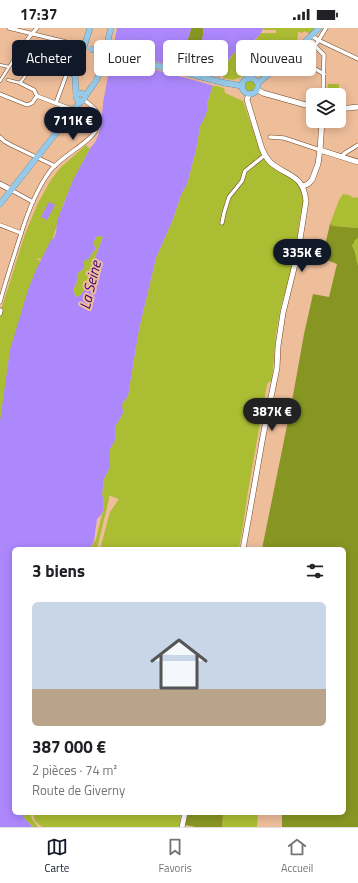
<!DOCTYPE html>
<html lang="fr">
<meta charset="utf-8">
<style>
:root{--surface:#fff;--page:#f2f2f2;--text:#202124;--muted:#757577;--line:#e0e0e0;--accent:#111827}
body{margin:0;font-family:"Titillium Web",sans-serif;background:var(--page);color:var(--text);height:100vh;display:flex;flex-direction:column;font-size:15px;white-space:nowrap}
*{box-sizing:border-box;margin:0}
p{font-size:13px;color:var(--muted)}
.icon{flex:none;width:22px;height:22px;fill:none;stroke:currentColor;stroke-width:2;stroke-linecap:round;stroke-linejoin:round}
.map{position:relative;flex:1;overflow:hidden}
.panel{position:absolute;left:12px;top:519px;width:334px;height:268px;display:flex;flex-direction:column;background:var(--surface);border-radius:6px;box-shadow:0 2px 10px #0003}
.panel>*{flex:none}
.guide{position:absolute;left:12px;top:12px;width:334px;height:36px;display:flex;gap:8px}
.fabs{position:absolute;left:306px;top:60px;display:grid;gap:8px}
.fabs a{display:grid;place-items:center;width:40px;height:40px;border-radius:6px;background:var(--surface);box-shadow:0 2px 10px #0003;font-size:20px}
.price{position:absolute;translate:-50% -34px;padding:0 9px;border-radius:14px;background:var(--accent);color:#fff;font-size:13px;line-height:26px;filter:drop-shadow(0 1px 2px #0008)}
.price::after{content:'';position:absolute;left:50%;top:24px;width:12px;height:9px;margin-left:-6px;background:inherit;clip-path:polygon(0 0,100% 0,50% 100%)}
.price.selected{background:#222;color:#fff}
ul{padding:0;list-style:none}
li{display:grid;align-content:center;gap:8px;height:212px;padding:0 20px}
li span{display:grid;place-items:center;height:124px;border-radius:6px;color:#555}
li>.icon{margin-inline-start:auto}
span .icon{width:72px;height:72px;fill:#fffc;stroke-width:1}
li b{font-size:17px}
h2{display:flex;justify-content:space-between;align-items:center;height:48px;padding:0 20px;font-size:17px}
.tag{padding:0 14px;border-radius:6px;background:var(--surface);box-shadow:0 2px 10px #0003;font-size:14px;line-height:36px}
.tag.selected{background:var(--accent);color:#fff}
.status{display:flex;justify-content:space-between;align-items:center;height:28px;padding:0 20px;background:var(--surface);direction:ltr}
.status svg{height:11px;fill:currentColor}
.tabs{display:flex;justify-content:space-around;align-items:center;height:56px;border-top:1px solid var(--line);background:var(--surface);font-size:11px;color:var(--muted)}
.tabs a{display:grid;justify-items:center;gap:2px}
.tabs .selected{color:var(--accent)}
.map>svg:first-child{display:block}
</style>
<div class="status"><b>17:37</b><svg viewBox="0 0 49 12"><path d="M0 12V9h3v3zM5 12V6h3v6zM10 12V3h3v9zM15 12V0h3v12zM26 1h20v11H26zM47 4h2v5h-2z"/></svg></div>
<div class="map">
<svg width="358" height="799" viewBox="0 0 358 799">
<rect width="100%" height="100%" fill="#eebd9a"/>
<g fill="#abbd33">
<polygon points="263,0 315,0 310,6 304,3 302,5 298,4 297,18 260,49 253,46 249,46 233,52 223,50 225,38 234,25 254,14 261,5 276,5 276,2 263,2"/>
<circle cx="250" cy="58" r="6"/>
<polygon points="328,56 339,56 339,67 327,67"/>
<polygon points="213,57 224,60 225,65 243,73 260,123 269,136 292,150 299,157 303,167 303,176 299,195 296,226 281,278 276,305 272,352 267,356 248,463 242,504 239,521 100,521 110,484 119,471 111,468 109,468 109,471 97,521 90,521 96,511 103,482 103,470 102,467 104,451 110,439 110,421 115,412 115,399 121,387 122,376 128,368 139,301 156,230 173,191 181,167 187,156 196,122 200,98 204,90 207,83 207,76"/>
<polygon points="86,117 90,121 86,128 64,174 53,210 42,232 38,230 37,231 41,233 31,255 9,330 0,398 0,287 1,282 25,206 38,175 51,152 60,140"/>
<polygon points="343,166 349,167 354,170 357,169 358,170 358,200 333,198 330,196 339,172"/>
<polygon points="101,208 103,209 92,238 82,266 79,268 76,269 74,265 73,261 76,257 78,245 83,241 84,233 96,221 93,215 96,209"/>
<polygon points="358,210 358,237 356,234 356,224 352,218 355,211"/>
<polygon points="22,785 30,785 32,791 38,799 33,799 24,790"/>
<polygon points="33,785 181,785 179,799 42,799 35,793"/>
<polygon points="224,785 258,785 257,799 222,799 223,787"/>
</g>
<g fill="#879623">
<path d="M 191,0 L 203,0 C 204,8 201,20 195,25 L 190,24 L 186,21 C 186,14 190,7 191,0 Z"/>
<path d="M 330,196 L 333,198 L 358,200 L 358,210 L 355,212 L 352,218 C 358,226 354,229 358,237 L 358,799 L 282,799 L 282,785 L 344,785 L 344,521 L 262,521 L 292,373 L 304,306 L 313,266 L 329,269 L 337,236 L 322,230 Z"/>
<polygon points="188,785 224,785 223,787 222,799 196,799 185,797"/>
</g>
<g fill="#ad88fd" fill-rule="evenodd">
<path d="M 117,0 L 191,0 C 190,7 186,14 186,21 L 190,24 L 195,25 C 201,20 204,8 203,0 L 263,0 C 260,13 244,17 235,24 C 228,30 224,41 220,49 L 215,48 L 213,57 L 207,76 L 207,83 L 204,91 L 200,98 L 196,122 L 187,156 L 181,167 L 173,191 L 156,230 L 139,301 L 128,368 L 122,376 L 123,385 L 115,399 L 115,412 L 110,421 L 110,439 L 104,451 L 102,467 L 103,470 L 103,482 L 102,486 L 97,491 L 94,513 L 90,521 L 14,521 L 14,785 L 22,785 L 24,790 L 33,799 L 0,799 L 0,393 L 10,322 L 28,262 L 36,242 L 51,212 L 54,210 L 56,205 L 57,193 L 73,152 L 91,119 C 101,111 102,88 103,75 ZM 101,208 L 103,209 L 92,238 L 82,266 L 79,268 L 76,269 L 74,265 L 73,261 L 76,257 L 78,245 L 83,241 L 84,238 L 84,233 L 90,230 L 91,226 L 96,221 L 93,215 L 96,209 Z"/>
<polygon points="49,174 55,177 47,192 41,189"/>
</g>
<polygon fill="#eebd9a" points="111,21 115,22 115,23 214,48 215,48 222,50 221,51 216,50 215,58 112,30 111,31 109,30"/>
<g fill="none" stroke-linecap="round" stroke-linejoin="round">
<defs>
<g id="pedestrian">
<polyline points="0,37 9,39"/>
<polyline points="8,52 20,55 29,43 35,34"/>
<polyline points="0,53 18,25"/>
</g>
<g id="minor">
<polyline points="9,0 74,16 84,20"/>
<polyline points="312,8 318,12 358,31"/>
<polyline points="18,25 30,8 37,0"/>
<polyline points="293,26 298,31 324,46"/>
<polyline points="20,55 34,62 37,68"/>
<polyline points="0,66 27,77 32,75 37,68"/>
<polyline points="323,67 324,27 315,18 326,0"/>
<polyline points="37,68 71,81"/>
<polyline points="56,75 67,45 75,47"/>
<polyline points="0,109 4,113 11,117 55,138"/>
<polyline points="270,109 284,110 320,122"/>
<polyline points="341,129 345,125 358,117"/>
<polyline points="11,162 33,174"/>
<polyline points="222,195 224,185 229,169 242,153 245,143 265,127"/>
<polyline points="0,197 21,205"/>
<path d="M 0,274 C 6,252 13,231 20,209 C 27,186 36,162 50,143 C 59,130 92,113 96,102 C 101,85 97,81 84,72"/>
<polyline points="0,283 1,282 0,286"/>
</g>
<g id="secondary">
<polyline points="258,62 263,65 313,79"/>
<polyline points="339,81 358,79"/>
<polyline points="320,122 358,134"/>
<polyline points="0,156 11,162"/>
<polyline points="303,158 308,156 312,152 318,136 320,122 322,93"/>
<path d="M 243,521 L 249,488 L 263,408 L 277,340 L 278,318 L 283,285 L 298,224 L 306,173 C 303,146 288,149 271,135 C 267,131 264,126 262,121 L 248,75 L 247,71 L 249,67"/>
<polyline points="182,799 185,785"/>
</g>
<g id="primary">
<circle cx="250" cy="58" r="8"/>
<polyline points="225,55 242,58"/>
<polyline points="258,55 293,26 319,0"/>
<polyline points="76,67 75,47 90,0"/>
<path d="M 85,69 C 88,63 93,58 96,53 C 104,37 106,17 111,0"/>
<path d="M 0,176 L 68,90 L 78,76 C 80,75 83,73 84,71 C 87,67 82,65 79,65 L 76,67 L 76,70 L 79,73 L 82,73"/>
</g>
</defs>
<use href="#pedestrian" stroke="#714726" stroke-width="3.5"/>
<use href="#minor" stroke="#714726" stroke-width="4.5"/>
<use href="#secondary" stroke="#714726" stroke-width="6"/>
<use href="#primary" stroke="#477894" stroke-width="6"/>
<use href="#pedestrian" stroke="#fff" stroke-width="2.5"/>
<use href="#minor" stroke="#fff" stroke-width="3.5"/>
<use href="#secondary" stroke="#fff" stroke-width="5"/>
<use href="#primary" stroke="#97cae8" stroke-width="5.5"/>
<defs>
<polyline id="primary-bridge" points="91,21 225,55"/>
</defs>
<use href="#primary-bridge" stroke="#477894" stroke-width="6" stroke-linecap="butt"/>
<use href="#primary-bridge" stroke="#97cae8" stroke-width="5.5"/>
</g>
<g text-anchor="middle" dominant-baseline="central" stroke-width="4" stroke-linejoin="round" paint-order="stroke">
<g font-size="15" font-style="italic" fill="#3a0472" stroke="#eebd9a">
<text transform="translate(90 257) rotate(-76)">La Seine</text>
</g>
</g>
</svg>
<div class="fabs">
<a><svg class="icon" aria-label="layers" viewBox="0 0 24 24"><path d="M12 4l9 5-9 5-9-5zM3 14l9 5 9-5"/></svg></a>
</div>
<b class="price" style="left:73px;top:113px">711K €</b>
<b class="price" style="left:302px;top:245px">335K €</b>
<b class="price selected" style="left:272px;top:404px">387K €</b>
<div class="guide">
<a class="tag selected">Acheter</a>
<a class="tag">Louer</a>
<a class="tag">Filtres</a>
<a class="tag">Nouveau</a>
</div>
<section class="panel">
<h2>3 biens<svg class="icon" aria-label="filters" viewBox="0 0 24 24"><path d="M4 7h16M4 17h16"/><circle cx="9" cy="7" r="2"/><circle cx="15" cy="17" r="2"/></svg></h2>
<ul>
<li><span style="background:linear-gradient(#c9d6e8 70%,#b9a48a 0)"><svg class="icon" aria-label="home" viewBox="0 0 24 24"><path d="M3 11l9-7 9 7M6 9v11h12V9"/></svg></span><div><b>387 000 €</b><p>2 pièces · 74 m²</p><p>Route de Giverny</p></div></li>
</ul>
</section>
</div>
<nav class="tabs">
<a class="selected"><svg class="icon" aria-label="map" viewBox="0 0 24 24"><path d="M3 6l6-2 6 2 6-2v14l-6 2-6-2-6 2zM9 4v14M15 6v14"/></svg>Carte</a>
<a><svg class="icon" aria-label="saved" viewBox="0 0 24 24"><path d="M7 4h10v16l-5-4-5 4z"/></svg>Favoris</a>
<a><svg class="icon" aria-label="home" viewBox="0 0 24 24"><path d="M3 11l9-7 9 7M6 9v11h12V9"/></svg>Accueil</a>
</nav>
